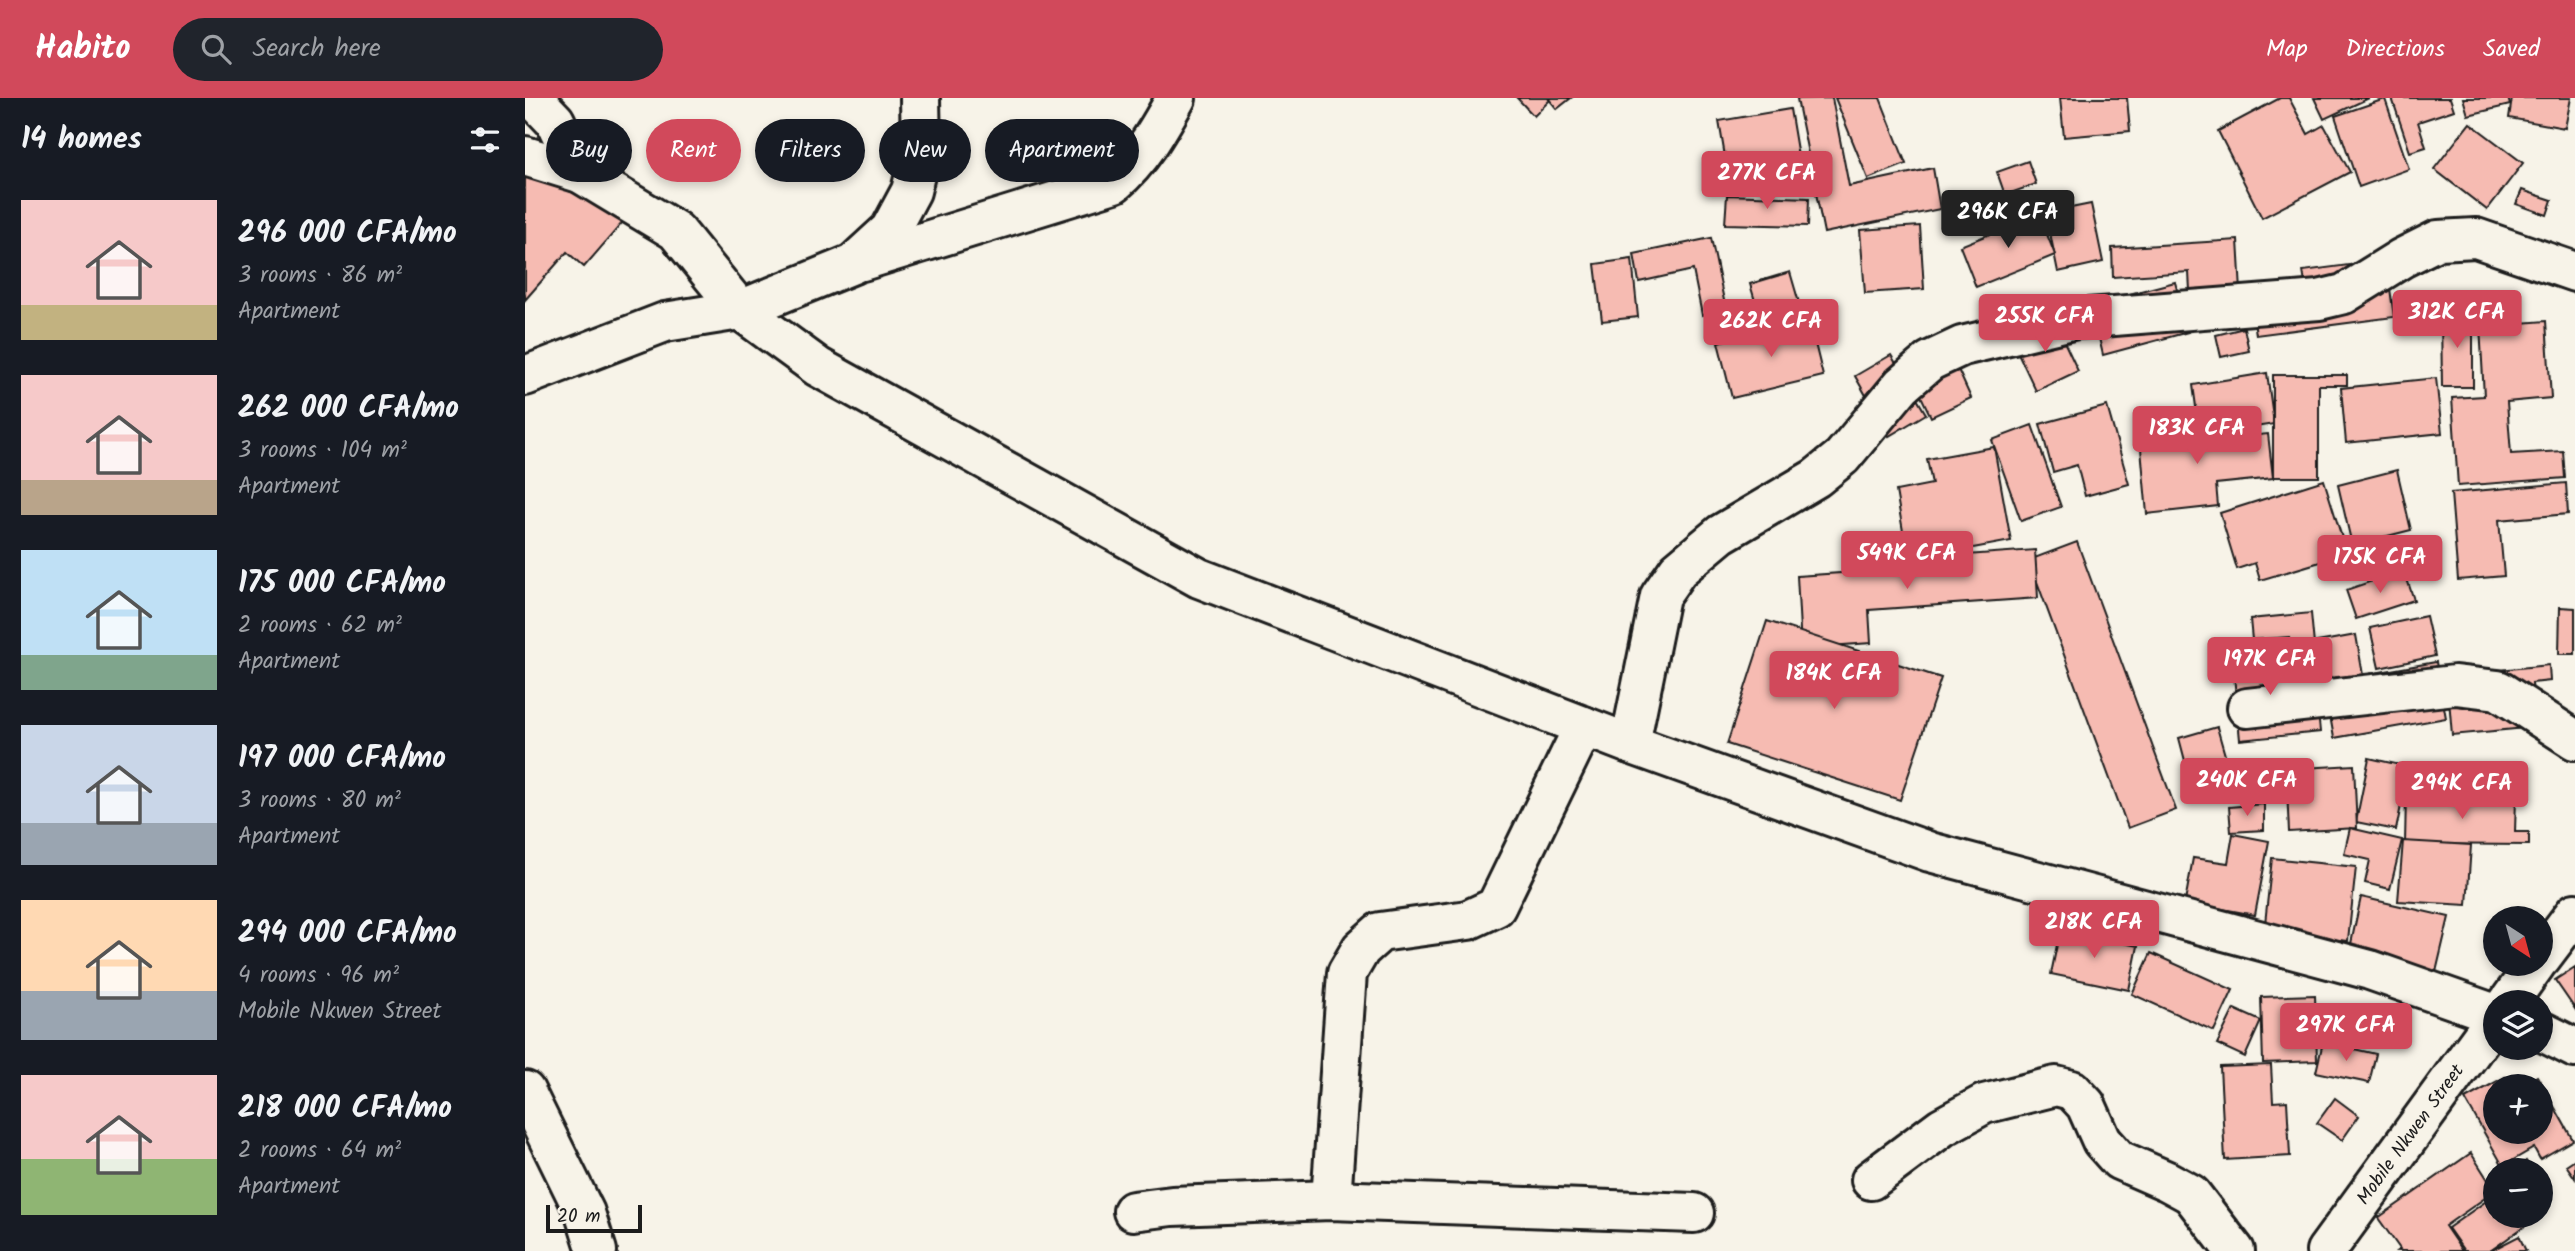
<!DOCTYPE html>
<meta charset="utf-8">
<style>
:root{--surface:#171b24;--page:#20242c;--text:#f1f3f6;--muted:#9ea1a6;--accent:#d1495b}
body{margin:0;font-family:Kalam,sans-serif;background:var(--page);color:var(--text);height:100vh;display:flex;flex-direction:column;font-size:26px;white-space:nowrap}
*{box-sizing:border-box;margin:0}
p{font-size:23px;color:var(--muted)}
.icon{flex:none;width:38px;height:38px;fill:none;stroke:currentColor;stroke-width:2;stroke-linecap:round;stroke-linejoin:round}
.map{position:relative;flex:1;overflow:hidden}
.drawer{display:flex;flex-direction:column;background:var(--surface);width:525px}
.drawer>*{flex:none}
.hud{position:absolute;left:21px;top:21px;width:665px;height:63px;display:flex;gap:14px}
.needle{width:46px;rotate:144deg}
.controls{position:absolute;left:1958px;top:808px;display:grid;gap:14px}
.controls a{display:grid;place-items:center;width:70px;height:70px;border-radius:50%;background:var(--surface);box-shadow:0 4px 10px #0003;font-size:35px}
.scale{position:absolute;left:21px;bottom:18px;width:96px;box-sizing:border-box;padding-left:7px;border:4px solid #1c1c1c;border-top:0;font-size:19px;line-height:24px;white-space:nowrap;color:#1c1c1c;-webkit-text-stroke:5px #f7f3e8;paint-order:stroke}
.price{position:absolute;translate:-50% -60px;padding:0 16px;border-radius:7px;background:var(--accent);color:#fff;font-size:23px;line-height:46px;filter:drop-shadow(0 2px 4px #0008)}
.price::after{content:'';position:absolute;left:50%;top:42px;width:21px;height:16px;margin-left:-10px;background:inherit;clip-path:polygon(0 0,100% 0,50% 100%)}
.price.selected{background:#222;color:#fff}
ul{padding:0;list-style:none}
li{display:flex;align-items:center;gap:21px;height:175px;padding:0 21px}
li span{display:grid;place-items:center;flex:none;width:196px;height:140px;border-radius:0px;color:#555}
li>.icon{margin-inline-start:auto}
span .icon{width:84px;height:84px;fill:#fffc;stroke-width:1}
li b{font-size:30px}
h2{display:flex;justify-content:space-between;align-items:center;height:84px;padding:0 21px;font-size:30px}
.pill{padding:0 24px;border-radius:32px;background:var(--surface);box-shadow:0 4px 10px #0003;font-size:24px;line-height:63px}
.pill.selected{background:var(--accent);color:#fff}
header{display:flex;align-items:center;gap:42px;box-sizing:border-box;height:98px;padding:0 35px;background:var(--accent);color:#fff}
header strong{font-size:33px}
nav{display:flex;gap:38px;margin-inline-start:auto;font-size:24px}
.search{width:490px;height:63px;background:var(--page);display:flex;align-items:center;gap:18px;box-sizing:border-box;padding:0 24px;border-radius:38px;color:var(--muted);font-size:26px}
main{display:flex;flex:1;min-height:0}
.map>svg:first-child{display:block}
</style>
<header>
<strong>Habito</strong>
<div class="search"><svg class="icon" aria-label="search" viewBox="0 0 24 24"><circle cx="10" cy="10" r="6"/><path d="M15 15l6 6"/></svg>Search here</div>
<nav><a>Map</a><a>Directions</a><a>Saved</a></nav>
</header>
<main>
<section class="drawer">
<h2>14 homes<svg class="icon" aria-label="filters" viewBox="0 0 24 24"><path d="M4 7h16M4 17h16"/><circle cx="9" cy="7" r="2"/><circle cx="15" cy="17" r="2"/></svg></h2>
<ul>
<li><span style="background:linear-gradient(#f6c9c9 75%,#c2b280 0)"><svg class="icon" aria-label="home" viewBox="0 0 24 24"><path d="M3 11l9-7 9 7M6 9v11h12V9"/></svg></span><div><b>296 000 CFA/mo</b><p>3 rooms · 86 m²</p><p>Apartment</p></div></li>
<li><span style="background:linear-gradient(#f6c9c9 75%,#b9a48a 0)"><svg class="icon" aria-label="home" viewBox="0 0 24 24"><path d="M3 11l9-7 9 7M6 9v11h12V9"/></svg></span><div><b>262 000 CFA/mo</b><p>3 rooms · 104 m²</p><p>Apartment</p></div></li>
<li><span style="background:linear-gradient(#bfe0f5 75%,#7fa58c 0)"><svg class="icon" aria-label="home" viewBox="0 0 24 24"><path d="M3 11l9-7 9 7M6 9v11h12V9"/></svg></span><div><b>175 000 CFA/mo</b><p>2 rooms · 62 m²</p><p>Apartment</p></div></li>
<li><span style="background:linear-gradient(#c9d6e8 70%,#9aa5b1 0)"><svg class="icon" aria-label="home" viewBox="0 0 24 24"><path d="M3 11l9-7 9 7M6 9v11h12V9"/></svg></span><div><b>197 000 CFA/mo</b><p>3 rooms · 80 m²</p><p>Apartment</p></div></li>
<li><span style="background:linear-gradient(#ffd9b3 65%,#9aa5b1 0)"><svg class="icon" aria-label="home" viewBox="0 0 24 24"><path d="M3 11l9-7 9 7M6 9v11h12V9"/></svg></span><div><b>294 000 CFA/mo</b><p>4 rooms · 96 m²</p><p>Mobile Nkwen Street</p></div></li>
<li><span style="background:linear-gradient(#f6c9c9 60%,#8fb573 0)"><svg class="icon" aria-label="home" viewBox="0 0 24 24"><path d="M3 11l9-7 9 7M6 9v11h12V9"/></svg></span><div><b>218 000 CFA/mo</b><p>2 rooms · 64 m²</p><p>Apartment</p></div></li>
</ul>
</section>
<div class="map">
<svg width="2050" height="1153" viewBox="0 0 2050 1153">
<rect width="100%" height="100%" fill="#f7f3e8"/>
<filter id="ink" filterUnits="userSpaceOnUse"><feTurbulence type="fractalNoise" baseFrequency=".0143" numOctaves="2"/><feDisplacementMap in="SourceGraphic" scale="14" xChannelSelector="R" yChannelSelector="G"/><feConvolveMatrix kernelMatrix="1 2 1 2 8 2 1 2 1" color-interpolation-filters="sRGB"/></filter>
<g filter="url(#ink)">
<g fill="#f6bbb2" stroke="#1c1c1c" stroke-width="2">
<polygon points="992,0 1023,0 1025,2 1009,18"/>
<polygon points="1023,0 1046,0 1032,11"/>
<polygon points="1307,0 1324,88 1408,70 1415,111 1299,135 1272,1"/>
<polygon points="1310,0 1355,0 1381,66 1343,81"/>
<polygon points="1535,0 1602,0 1605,33 1539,39"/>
<polygon points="1755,0 1764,0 1783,36 1799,27 1825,74 1737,120 1693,33"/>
<polygon points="1789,0 1844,0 1799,21"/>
<polygon points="1867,0 1925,0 1929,12 1893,24 1901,49 1885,54"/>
<polygon points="1938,0 1983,0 1985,7 1943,17"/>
<polygon points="1987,0 2046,0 2040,30 1984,20"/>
<polygon points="1860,1 1884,71 1834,89 1810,18"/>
<polygon points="1265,11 1277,82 1206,94 1194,23"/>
<polygon points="1945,25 1998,65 1962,112 1909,71"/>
<polygon points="0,63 111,109 59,169 42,154 0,202"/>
<polygon points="1503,63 1511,86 1480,97 1472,74"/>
<polygon points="1997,92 2027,102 2022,117 1991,106"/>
<polygon points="1202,97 1284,100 1283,128 1200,126"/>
<polygon points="1566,106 1578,164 1533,174 1521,115"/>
<polygon points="1514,116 1530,157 1451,189 1435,148"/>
<polygon points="1395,128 1399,191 1340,195 1335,132"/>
<polygon points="1186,140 1201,212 1177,217 1168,172 1114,184 1109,156"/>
<polygon points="1713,142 1718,228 1667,231 1664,174 1588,179 1587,150"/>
<polygon points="1107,161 1113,219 1077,223 1070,166"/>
<polygon points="1861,162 1869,219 1731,237 1725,193 1780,185 1778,173"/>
<polygon points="1265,174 1277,215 1237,227 1225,186"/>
<polygon points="1650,184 1663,234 1578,257 1566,206"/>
<polygon points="1916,215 1948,215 1948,289 1917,289"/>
<polygon points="1528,220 1553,273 1511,293 1486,240"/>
<polygon points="1284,221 1298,278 1207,300 1193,244"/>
<polygon points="2021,223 2026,300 1982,304 1986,356 2038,353 2040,380 1933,388 1927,300 1959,298 1955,228"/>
<polygon points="1719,230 1724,253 1696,259 1691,237"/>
<polygon points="1426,256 1446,300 1406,319 1385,275"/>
<polygon points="1366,257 1401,316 1364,338 1330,278"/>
<polygon points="1742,275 1749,326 1675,338 1668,287"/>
<polygon points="1748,277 1822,277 1822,287 1794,287 1794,379 1748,379"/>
<polygon points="1911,280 1917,335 1821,345 1816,290"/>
<polygon points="1582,308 1604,386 1560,398 1552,367 1528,374 1515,326"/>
<polygon points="1670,323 1672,343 1743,336 1748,380 1691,386 1693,408 1622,416 1614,329"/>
<polygon points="1507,327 1536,409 1496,423 1467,342"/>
<polygon points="1469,349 1486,443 1383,462 1371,393 1407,386 1402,361"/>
<polygon points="1872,372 1886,432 1827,447 1813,387"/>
<polygon points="1799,382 1822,456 1735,482 1730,465 1712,471 1695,415"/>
<polygon points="2041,385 2043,416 1974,422 1979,478 1933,482 1926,395"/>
<polygon points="1552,444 1651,712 1603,730 1504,462"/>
<polygon points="1510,452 1513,500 1344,512 1346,545 1276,550 1272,478 1345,473 1345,464"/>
<polygon points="1879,472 1889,502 1831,521 1821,492"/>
<polygon points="2035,509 2050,510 2050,556 2034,556"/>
<polygon points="1786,515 1791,568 1767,570 1764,539 1727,542 1725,521"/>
<polygon points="1901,518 1910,558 1854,570 1845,530"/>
<polygon points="1242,523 1416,580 1375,702 1202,646"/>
<polygon points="1831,537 1838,577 1911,564 1921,620 1809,640 1792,544"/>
<polygon points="1743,542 1747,587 1790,584 1795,634 1715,642 1706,545"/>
<polygon points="2024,567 2025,583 2007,585 2011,629 1927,637 1922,577"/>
<polygon points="1692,629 1707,682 1668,693 1654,640"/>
<polygon points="1844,660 1884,669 1871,732 1831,724"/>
<polygon points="1829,667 1832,730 1764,734 1761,671"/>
<polygon points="1881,697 1991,699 1990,734 2004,734 2004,747 1880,746"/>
<polygon points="1739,706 1739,732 1706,734 1704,709"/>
<polygon points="1825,730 1877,742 1865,791 1840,785 1845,762 1819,756"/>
<polygon points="1708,736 1744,743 1730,817 1660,804 1668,760 1703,765"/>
<polygon points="1878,743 1946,747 1942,807 1873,803"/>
<polygon points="1747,760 1831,769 1823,843 1739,835"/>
<polygon points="1836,799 1924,819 1911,874 1824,855"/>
<polygon points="1535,832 1613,848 1604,892 1526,876"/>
<polygon points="1626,855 1708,892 1689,933 1607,896"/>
<polygon points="2050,869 2050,911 2030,882"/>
<polygon points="1790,897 1792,963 1738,965 1736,899"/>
<polygon points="1709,911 1736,923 1720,959 1692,946"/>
<polygon points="1798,944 1851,956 1844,985 1791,974"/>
<polygon points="1746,967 1748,1004 1762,1003 1765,1058 1700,1062 1695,969"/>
<polygon points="2012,978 2048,1042 2015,1061 2009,1050 1978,1068 1940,1001 1980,979 1985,989 1970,989 1970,1034 2016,1034 2016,989 1993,989"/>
<polygon points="1810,1000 1834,1018 1817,1042 1792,1025"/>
<polygon points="1946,1055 1970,1093 1920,1128 1937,1153 1872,1153 1875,1151 1853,1120"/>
<polygon points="2050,1061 2050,1080 2041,1067"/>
<polygon points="2001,1063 2009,1073 1989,1073"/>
<polygon points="1970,1097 1970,1118 2004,1118 2007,1123 1965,1153 1939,1153 1923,1130"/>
<polygon points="1994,1138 2001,1153 1965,1153"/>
</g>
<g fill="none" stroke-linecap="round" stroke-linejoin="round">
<defs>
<g id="minor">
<polyline points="8,0 30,23 55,75"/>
<polyline points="0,58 55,75 151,133 215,212 293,269 674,480 1105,646 1405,754 1845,872 1970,916"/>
<path d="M 337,163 L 589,85 C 617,61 633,32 651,0"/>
<polyline points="0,278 140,224 215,212 328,166 365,132 386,93 396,52 395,0"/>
<polyline points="1722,610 1930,587 1973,592 2050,642"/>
<polyline points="1105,646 1135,498 1153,472 1196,436 1291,380 1317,359 1377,287 1405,263 1437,248 1551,221 1794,202 1819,196 1877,160 1913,142 1951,140 2050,174"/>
<polyline points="2016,933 2050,950"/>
<polyline points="0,993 60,1115 72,1153"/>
<polyline points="1346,1082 1417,1029 1459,1006 1531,988 1547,992 1561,1007 1577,1043 1594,1062 1642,1083 1666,1096 1710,1153"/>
<polyline points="806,1102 822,875 836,851 855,834 943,822 971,809 1059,628"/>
<polyline points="608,1113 647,1108 806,1102 1169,1115"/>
</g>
<g id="highway">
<polyline points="2016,860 2050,815"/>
<polyline points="1983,905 2011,866"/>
<polyline points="1801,1153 1970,921"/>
</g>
</defs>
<use href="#minor" stroke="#1c1c1c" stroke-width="44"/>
<use href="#highway" stroke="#1c1c1c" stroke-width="44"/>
<use href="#minor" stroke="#f7f3e8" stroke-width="38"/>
<use href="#highway" stroke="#f7f3e8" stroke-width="38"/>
</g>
</g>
<g text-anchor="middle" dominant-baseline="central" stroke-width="5" stroke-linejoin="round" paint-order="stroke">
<g font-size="19" fill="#1c1c1c" stroke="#f7f3e8">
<text transform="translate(1886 1037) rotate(-54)">Mobile Nkwen Street</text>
</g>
</g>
</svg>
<div class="controls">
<a><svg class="needle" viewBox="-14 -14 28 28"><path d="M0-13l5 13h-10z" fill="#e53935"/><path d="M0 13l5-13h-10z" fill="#9ea1a6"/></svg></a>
<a><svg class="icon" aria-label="layers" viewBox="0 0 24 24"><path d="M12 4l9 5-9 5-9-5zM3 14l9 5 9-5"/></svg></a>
<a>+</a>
<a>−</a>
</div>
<div class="scale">20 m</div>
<b class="price" style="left:1242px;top:113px">277K CFA</b>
<b class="price selected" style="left:1483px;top:152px">296K CFA</b>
<b class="price" style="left:1932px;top:252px">312K CFA</b>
<b class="price" style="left:1520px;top:256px">255K CFA</b>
<b class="price" style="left:1246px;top:261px">262K CFA</b>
<b class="price" style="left:1672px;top:368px">183K CFA</b>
<b class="price" style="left:1382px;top:493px">549K CFA</b>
<b class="price" style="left:1855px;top:497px">175K CFA</b>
<b class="price" style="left:1745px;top:599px">197K CFA</b>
<b class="price" style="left:1309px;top:613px">184K CFA</b>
<b class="price" style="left:1722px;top:720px">240K CFA</b>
<b class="price" style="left:1937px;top:723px">294K CFA</b>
<b class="price" style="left:1569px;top:862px">218K CFA</b>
<b class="price" style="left:1821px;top:965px">297K CFA</b>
<div class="hud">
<a class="pill">Buy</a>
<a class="pill selected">Rent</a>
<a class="pill">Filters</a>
<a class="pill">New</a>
<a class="pill">Apartment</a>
</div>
</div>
</main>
